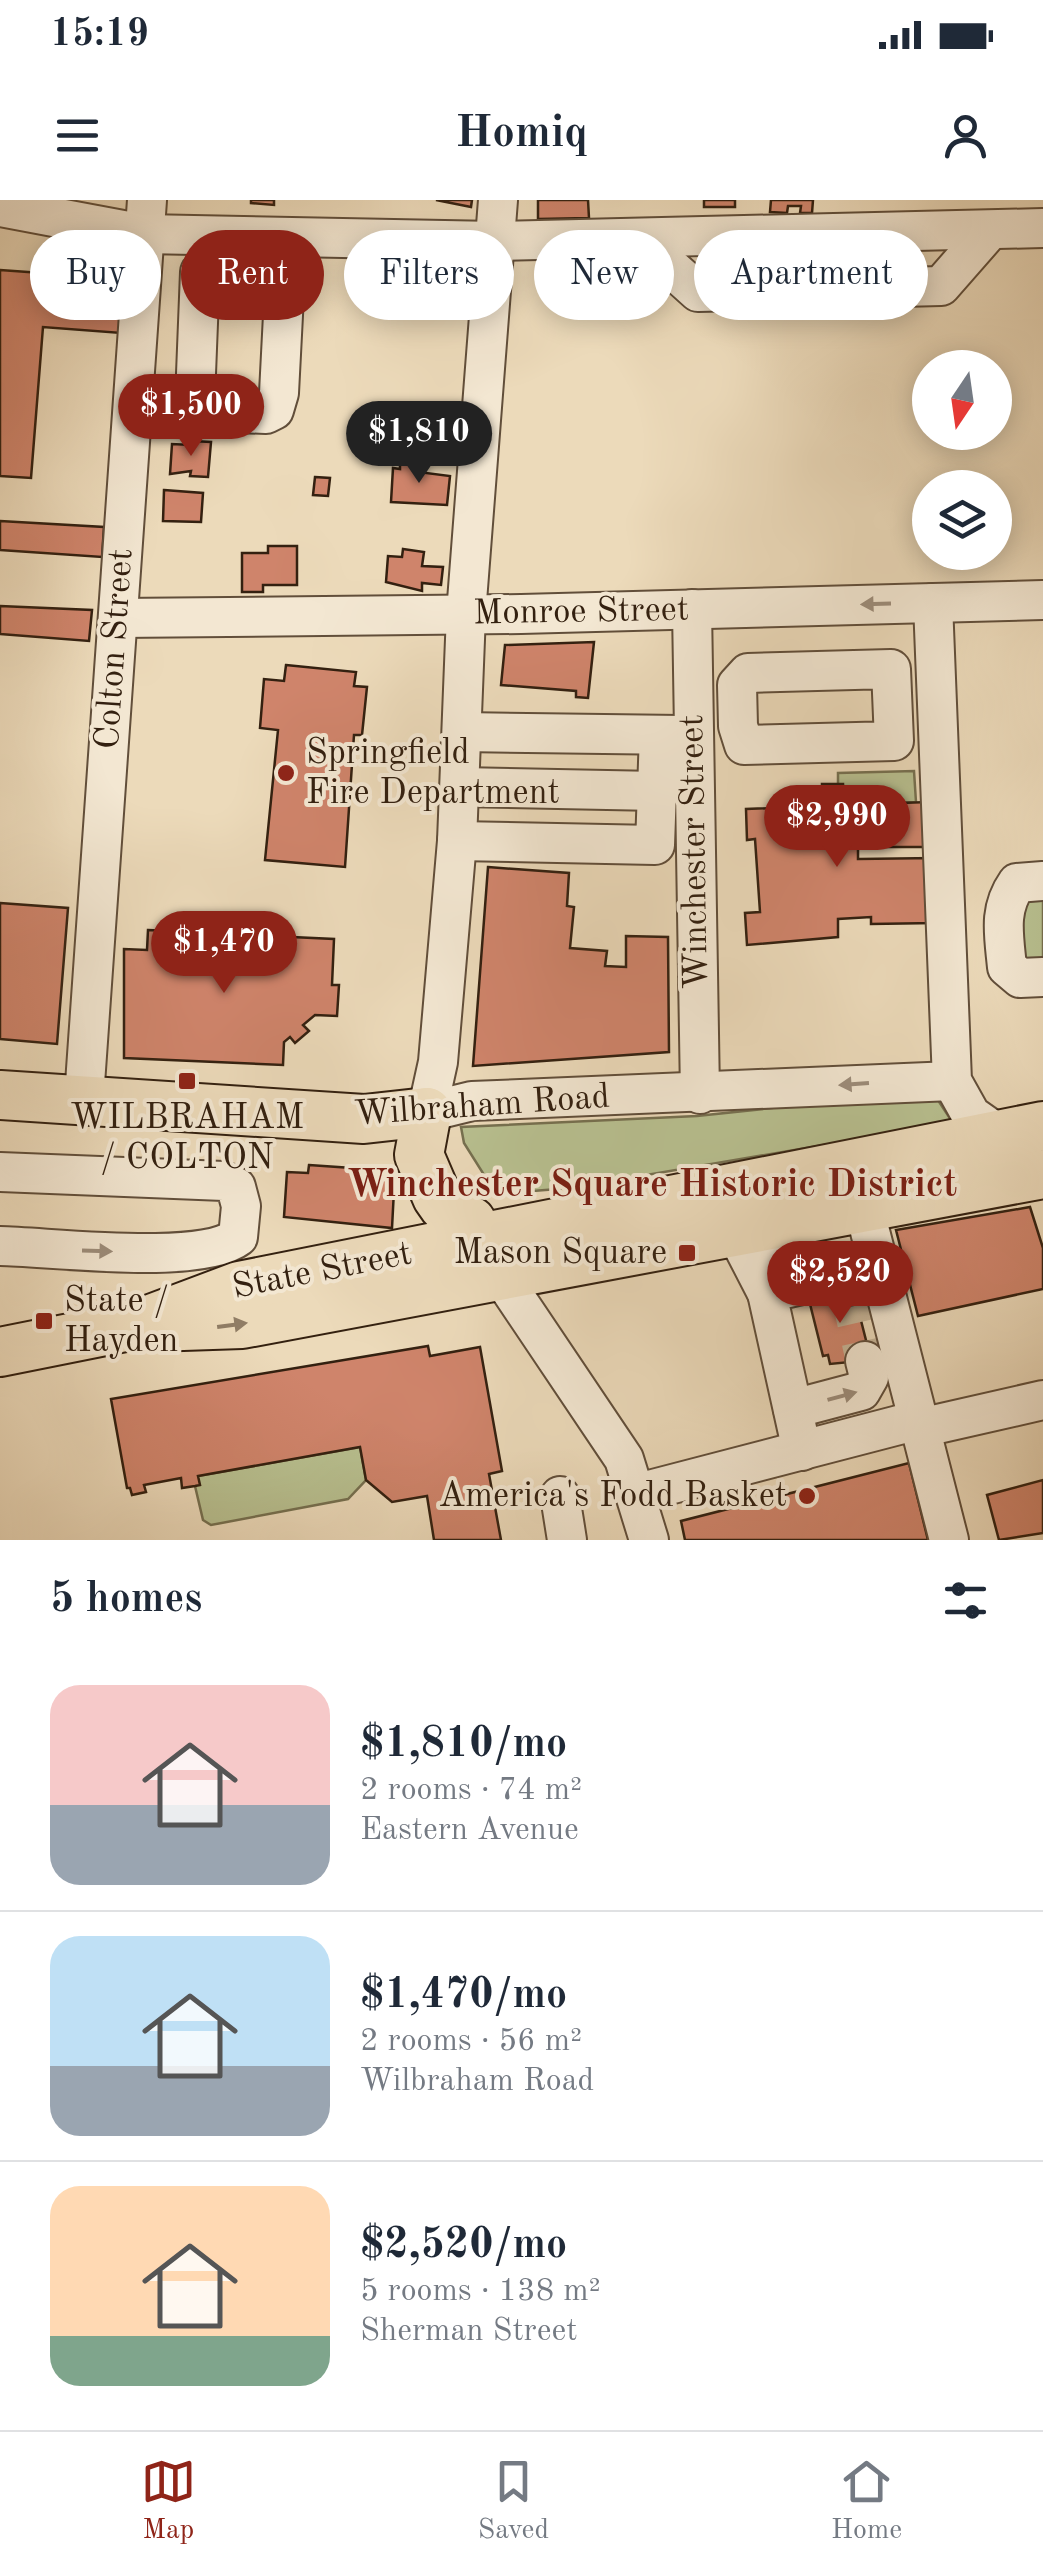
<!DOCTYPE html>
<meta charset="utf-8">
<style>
:root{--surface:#fff;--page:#f6f6f7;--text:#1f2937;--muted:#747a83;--line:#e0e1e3;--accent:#8f2418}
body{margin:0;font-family:"Old Standard TT",serif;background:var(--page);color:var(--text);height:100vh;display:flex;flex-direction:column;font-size:38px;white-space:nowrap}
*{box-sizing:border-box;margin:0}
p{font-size:32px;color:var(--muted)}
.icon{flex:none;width:55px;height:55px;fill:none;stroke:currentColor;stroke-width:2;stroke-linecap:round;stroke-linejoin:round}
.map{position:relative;height:1340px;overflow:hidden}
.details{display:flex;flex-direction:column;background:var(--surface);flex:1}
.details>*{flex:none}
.guide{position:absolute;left:30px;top:30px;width:985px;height:90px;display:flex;gap:20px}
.needle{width:65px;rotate:193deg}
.fabs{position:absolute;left:912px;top:150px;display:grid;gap:20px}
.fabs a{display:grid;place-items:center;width:100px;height:100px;border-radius:50%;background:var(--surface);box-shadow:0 5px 25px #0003;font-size:50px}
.price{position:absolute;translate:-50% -85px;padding:0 22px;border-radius:35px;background:var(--accent);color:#fff;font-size:32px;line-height:65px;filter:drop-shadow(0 2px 5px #0008)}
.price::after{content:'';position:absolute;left:50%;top:60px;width:30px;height:22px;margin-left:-15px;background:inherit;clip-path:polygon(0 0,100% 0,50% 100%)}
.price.current{background:#222;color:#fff}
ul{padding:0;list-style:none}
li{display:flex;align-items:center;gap:30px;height:250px;padding:0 50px}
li+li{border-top:2px solid var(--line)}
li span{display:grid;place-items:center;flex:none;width:280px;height:200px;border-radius:30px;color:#555}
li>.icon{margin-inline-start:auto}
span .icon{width:120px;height:120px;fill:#fffc;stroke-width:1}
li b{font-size:42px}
h2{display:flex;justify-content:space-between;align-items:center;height:120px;padding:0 50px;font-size:42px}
.tag{padding:0 35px;border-radius:45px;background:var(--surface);box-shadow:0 5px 25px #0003;font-size:35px;line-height:90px}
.tag.current{background:var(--accent);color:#fff}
.status{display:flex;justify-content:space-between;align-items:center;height:70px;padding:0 50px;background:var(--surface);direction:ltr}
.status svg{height:28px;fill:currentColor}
header{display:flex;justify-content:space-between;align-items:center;height:130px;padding:0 50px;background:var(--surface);font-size:45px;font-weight:700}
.tab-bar{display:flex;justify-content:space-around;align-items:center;height:140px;border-top:2px solid var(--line);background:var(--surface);font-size:28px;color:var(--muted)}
.tab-bar a{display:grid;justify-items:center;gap:5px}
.tab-bar .current{color:var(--accent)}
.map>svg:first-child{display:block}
</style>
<div class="status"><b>15:19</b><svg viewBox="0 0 49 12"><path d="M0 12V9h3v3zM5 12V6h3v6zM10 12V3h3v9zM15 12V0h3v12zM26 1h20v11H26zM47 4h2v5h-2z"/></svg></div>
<header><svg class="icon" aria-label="menu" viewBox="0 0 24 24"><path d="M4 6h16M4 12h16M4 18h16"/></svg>Homiq<svg class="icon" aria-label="person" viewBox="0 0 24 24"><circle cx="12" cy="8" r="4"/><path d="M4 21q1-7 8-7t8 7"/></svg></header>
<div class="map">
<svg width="1043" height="1340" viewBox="0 0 1043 1340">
<rect width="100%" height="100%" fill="#ecdaba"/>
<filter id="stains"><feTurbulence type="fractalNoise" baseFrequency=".002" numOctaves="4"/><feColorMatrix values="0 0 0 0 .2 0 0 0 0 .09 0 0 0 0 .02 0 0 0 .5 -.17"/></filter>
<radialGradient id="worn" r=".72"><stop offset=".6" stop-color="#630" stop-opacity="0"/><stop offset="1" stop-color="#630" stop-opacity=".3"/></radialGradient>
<g fill="#b8c090" stroke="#767050" stroke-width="2.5">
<polygon points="914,571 916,602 846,605 843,585 838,584 838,573"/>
<polygon points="1043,695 1043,768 1022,766 1019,704"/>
<polygon points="932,891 953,923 570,988 496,994 464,943 461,927 697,916"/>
<polygon points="360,1247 366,1280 348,1299 211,1325 203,1320 195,1286 198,1276"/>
</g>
<g fill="#cf846b" stroke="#332010" stroke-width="2.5">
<polygon points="251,0 274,0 274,5 251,3"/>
<polygon points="436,0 472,0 471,7"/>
<polygon points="538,0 588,0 589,18 538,19"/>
<rect x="704" y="0" width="31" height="7"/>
<polygon points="771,0 813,0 812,13 800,13 801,6 788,6 787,13 770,12"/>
<polygon points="0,70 125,79 121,133 43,127 31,278 0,276"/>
<polygon points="192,241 211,242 208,277 190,276 191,271 170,274 172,244 192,245"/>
<polygon points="400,262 418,263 418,272 450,276 447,305 391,302 393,268 400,269"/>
<polygon points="315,277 330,278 328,296 313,295"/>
<polygon points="164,290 203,293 201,322 163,321"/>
<polygon points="0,321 104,327 102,357 0,350"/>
<polygon points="268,346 297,346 297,385 263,385 263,392 242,392 242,353 268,353"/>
<polygon points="403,349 424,352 422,366 443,367 441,385 422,383 422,391 386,382 388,356 402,357"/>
<polygon points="0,406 92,410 89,441 0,434"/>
<polygon points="594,442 588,498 576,497 576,491 501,485 505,445"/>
<polygon points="286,465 356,472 354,486 367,487 362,535 354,535 345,667 265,660 278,530 260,528 264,479 284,481"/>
<rect x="822" y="584" width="21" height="15"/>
<polygon points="927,602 928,647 858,647 858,659 935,658 935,723 871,724 871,717 838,719 838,737 747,745 745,713 760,712 755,639 747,640 746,609"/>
<polygon points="488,667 569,673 567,706 574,707 570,748 607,751 605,766 626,767 626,736 668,737 669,852 473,866"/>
<polygon points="0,703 68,708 57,844 0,839"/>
<polygon points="148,730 334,739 332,785 339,785 337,816 315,815 303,825 309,831 295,843 290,837 284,842 283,865 124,858 124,749 147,750"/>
<polygon points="309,965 395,971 392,1028 284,1017 287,972 308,973"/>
<polygon points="1030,1007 1043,1048 1043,1089 918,1116 896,1030"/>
<polygon points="852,1085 871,1160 830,1164 828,1155 823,1156 808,1096"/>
<polygon points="428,1146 430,1156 480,1147 502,1271 489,1274 501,1340 434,1340 427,1296 392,1302 366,1280 360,1247 198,1276 200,1285 195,1286 182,1288 181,1278 144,1285 146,1292 132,1295 130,1288 127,1288 111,1199"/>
<polygon points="909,1263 928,1340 685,1340 681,1321"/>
<polygon points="1043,1280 1043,1333 999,1340 987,1295"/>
</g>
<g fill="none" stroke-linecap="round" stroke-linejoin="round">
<polyline stroke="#c7b598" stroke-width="38" stroke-dasharray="38 19" stroke-linecap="butt" points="848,1086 865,1161"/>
<defs>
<g id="minor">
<polyline points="498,0 466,414 457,641 438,862 427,912 472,901 952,881"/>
<polyline points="0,7 144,34 495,41 1043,28"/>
<polyline points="639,39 698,92 941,86 990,30"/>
<polyline points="200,72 195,199 205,212 266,214 274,210 279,193 287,37"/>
<polyline points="933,403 952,881 971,915 998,934"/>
<polyline points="692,409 700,894"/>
<polyline points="118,418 521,414 1043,400"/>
<polygon points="891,469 894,541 744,545 738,526 737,485 748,473"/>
<polyline points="462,532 681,535"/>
<polyline points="460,587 657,591"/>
<polyline points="457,641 655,645 659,535"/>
<path d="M 1043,681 L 1017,683 C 998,710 1004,735 1007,767 L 1020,778 L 1043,777"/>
<polyline points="84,898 147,0"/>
<path d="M 0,972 L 224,981 L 236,987 L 241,1006 L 238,1037 C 200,1066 52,1047 0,1046"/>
<polyline points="864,1008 949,1340"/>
<polyline points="736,1033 767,1093 780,1024"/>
<polyline points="501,1076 624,1259 649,1340"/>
<polyline points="793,1209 861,1191 869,1177 865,1161"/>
<polyline points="920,1228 1043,1200"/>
<polyline points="802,1251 767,1093 845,1075 848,1086"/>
<polyline points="638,1293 918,1220"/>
<polyline points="560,1296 567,1340"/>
</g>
<g id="major">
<polyline points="0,895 364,919 427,912"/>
<polyline points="427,912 419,955 437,997 444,1007 471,1021 492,1060"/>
<polyline points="153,1127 242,1124 1043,974"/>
<polyline points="0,1152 135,1125 239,1086 1043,926"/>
</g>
</defs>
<use href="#minor" stroke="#614e3a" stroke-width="42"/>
<use href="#major" stroke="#332010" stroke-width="52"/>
<use href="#minor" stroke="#f3e7d2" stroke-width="38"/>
<use href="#major" stroke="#ecdaba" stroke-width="48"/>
</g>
<defs><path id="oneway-solid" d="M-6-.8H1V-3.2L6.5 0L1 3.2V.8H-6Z" transform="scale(2.5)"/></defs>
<g fill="#9d8d7b">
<use href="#oneway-solid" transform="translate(876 404) rotate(178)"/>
<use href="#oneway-solid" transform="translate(854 884) rotate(176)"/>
<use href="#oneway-solid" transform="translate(97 1051) rotate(2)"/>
<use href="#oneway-solid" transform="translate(842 1196) rotate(-15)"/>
</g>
<use fill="#907d65" href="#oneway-solid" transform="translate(232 1125) rotate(-8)"/>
<g fill="#8f2418" stroke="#f3e7d2" stroke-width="4">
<circle cx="286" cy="573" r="10"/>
<rect x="177" y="871" width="20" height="20" rx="5"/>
<rect x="677" y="1043" width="20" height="20" rx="5"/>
<rect x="34" y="1111" width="20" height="20" rx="5"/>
<circle cx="807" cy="1296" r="10"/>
</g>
<g text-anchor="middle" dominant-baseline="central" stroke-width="8" stroke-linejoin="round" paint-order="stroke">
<g font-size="35" fill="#332010" stroke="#f3e7d2">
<text transform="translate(581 412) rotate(-1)">Monroe Street</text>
<text transform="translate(115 449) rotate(-86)">Colton Street</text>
<text transform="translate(695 652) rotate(-91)">Winchester Street</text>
<text transform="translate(482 906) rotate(-4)">Wilbraham Road</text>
<text transform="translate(322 1071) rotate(-11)">State Street</text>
</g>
<g font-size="35" fill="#332010" stroke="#f3e7d2" text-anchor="start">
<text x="306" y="553">Springfield<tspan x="306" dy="40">Fire Department</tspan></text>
<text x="187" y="918" text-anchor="middle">WILBRAHAM<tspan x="187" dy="40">/ COLTON</tspan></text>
<text x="667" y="1053" text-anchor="end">Mason Square</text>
<text x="64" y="1101">State /<tspan x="64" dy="40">Hayden</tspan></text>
<text x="787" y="1296" text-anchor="end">America's Fodd Basket</text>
</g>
<g font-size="38" font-weight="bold" fill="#7a1f14" stroke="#f3e7d2">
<text x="652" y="986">Winchester Square Historic District</text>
</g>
</g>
<rect width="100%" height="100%" filter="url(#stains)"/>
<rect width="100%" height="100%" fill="url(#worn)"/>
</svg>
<div class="fabs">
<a><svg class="needle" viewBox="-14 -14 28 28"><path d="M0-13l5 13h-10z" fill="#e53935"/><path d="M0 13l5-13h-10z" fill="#747a83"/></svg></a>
<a><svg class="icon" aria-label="layers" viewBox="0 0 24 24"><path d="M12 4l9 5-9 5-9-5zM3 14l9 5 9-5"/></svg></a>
</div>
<b class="price" style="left:191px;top:259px">$1,500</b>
<b class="price current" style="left:419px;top:286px">$1,810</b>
<b class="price" style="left:837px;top:670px">$2,990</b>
<b class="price" style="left:224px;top:796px">$1,470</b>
<b class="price" style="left:840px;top:1126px">$2,520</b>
<div class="guide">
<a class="tag">Buy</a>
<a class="tag current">Rent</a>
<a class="tag">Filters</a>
<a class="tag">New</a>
<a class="tag">Apartment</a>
</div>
</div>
<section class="details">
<h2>5 homes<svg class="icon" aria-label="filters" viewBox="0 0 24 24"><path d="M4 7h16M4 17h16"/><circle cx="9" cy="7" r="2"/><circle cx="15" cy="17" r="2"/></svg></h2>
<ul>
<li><span style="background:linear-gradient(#f6c9c9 60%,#9aa5b1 0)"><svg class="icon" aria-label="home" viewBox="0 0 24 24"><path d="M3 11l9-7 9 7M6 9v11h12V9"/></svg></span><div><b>$1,810/mo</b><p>2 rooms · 74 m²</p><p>Eastern Avenue</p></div></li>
<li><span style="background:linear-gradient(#bfe0f5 65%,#9aa5b1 0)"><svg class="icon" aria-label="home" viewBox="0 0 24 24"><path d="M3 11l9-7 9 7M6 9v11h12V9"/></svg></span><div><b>$1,470/mo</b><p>2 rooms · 56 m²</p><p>Wilbraham Road</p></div></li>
<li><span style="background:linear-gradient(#ffd9b3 75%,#7fa58c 0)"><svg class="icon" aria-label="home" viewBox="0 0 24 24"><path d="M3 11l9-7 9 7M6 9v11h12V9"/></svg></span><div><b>$2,520/mo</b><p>5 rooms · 138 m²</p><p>Sherman Street</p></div></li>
</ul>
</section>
<nav class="tab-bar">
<a class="current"><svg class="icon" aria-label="map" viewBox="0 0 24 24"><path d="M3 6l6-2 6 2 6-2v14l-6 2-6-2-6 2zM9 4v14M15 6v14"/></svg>Map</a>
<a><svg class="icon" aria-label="saved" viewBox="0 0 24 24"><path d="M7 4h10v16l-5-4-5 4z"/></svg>Saved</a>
<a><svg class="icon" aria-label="home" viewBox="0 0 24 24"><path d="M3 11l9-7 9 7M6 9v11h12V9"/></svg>Home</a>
</nav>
